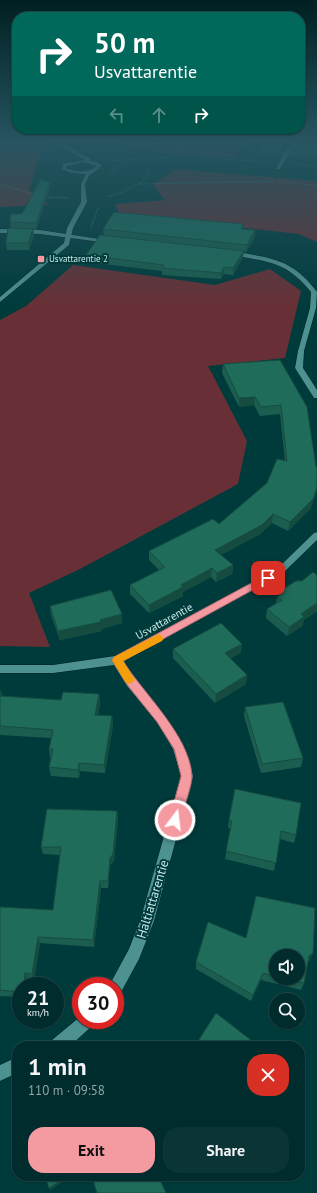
<!DOCTYPE html>
<meta charset="utf-8">
<style>
body{margin:0;font-family:"PT Sans",sans-serif;background:#0a3435;color:#f1f3f6;height:100vh;display:flex;flex-direction:column;font-size:15px;white-space:nowrap}
*{box-sizing:border-box;margin:0}
p{font-size:13px;color:#95a7aa}
.icon{flex:none;width:22px;height:22px;fill:none;stroke:currentColor;stroke-width:2;stroke-linecap:round;stroke-linejoin:round}
.map{position:relative;flex:1;overflow:hidden}
.drawer{position:absolute;left:12px;top:1041px;width:293px;height:140px;display:flex;flex-direction:column;background:#002c2d;border-radius:16px;box-shadow:0 1px 3px #0004,0 0 0 1px #224849}
.drawer>*{flex:none}
.guide{position:absolute;left:12px;top:12px;width:293px;height:122px;border-radius:16px;box-shadow:0 1px 3px #0004,0 0 0 1px #224849;background:#00695c;color:#fff;overflow:hidden}
.tools{position:absolute;left:269px;top:949px;display:grid;gap:8px}
.tools a{display:grid;place-items:center;width:36px;height:36px;border-radius:50%;background:#002c2d;box-shadow:0 1px 3px #0004,0 0 0 1px #224849;font-size:20px}
.speed{position:absolute;left:12px;top:977px;display:flex;gap:8px;font-size:20px;font-weight:700;text-align:center}
.speed>*{display:grid;place-content:center;width:52px;height:52px;border-radius:50%;background:#002c2d;box-shadow:0 1px 3px #0004,0 0 0 1px #224849;line-height:1}
.speed small{font-size:10px;font-weight:400}
.speed .limit{border:6px solid #d22;background:#fff;color:#111}
.pin{position:absolute;display:grid;place-items:center;width:34px;height:34px;color:#fff;margin:-17px;border-radius:8px;box-shadow:0 2px 6px #0006}
.me{position:absolute;width:44px;margin:-22px;rotate:15deg;stroke-linejoin:round;filter:drop-shadow(0 0 3px #0008)}
.turn{display:flex;align-items:center;gap:14px;height:84px;padding:0 16px;font-size:18px}
.turn .icon{width:52px;height:52px;stroke-width:2.5}
.turn b{display:block;font-size:28px;line-height:34px}
.lanes{display:flex;align-items:center;height:38px;padding:0 16px;background:#0003;justify-content:center;gap:20px;direction:ltr}
.lanes .off{opacity:.35}
.round{display:grid;place-items:center;flex:none;width:42px;height:42px;border-radius:16px;background:#0a3435}
.summary{display:flex;align-items:center;justify-content:space-between;height:68px;padding:0 16px}
h1{font-size:24px;font-weight:700;line-height:30px}
.primary-button{display:flex;gap:8px;margin-top:auto;padding:8px 16px}
.primary-button a{flex:1;height:46px;border-radius:16px;background:#f49aa1;color:#111;font-size:16px;font-weight:700;line-height:46px;text-align:center}
.primary-button a+a{background:#0a3435;color:#f1f3f6}
.map>svg:first-child{display:block}
.green{fill:#683036}
.lines{fill:none;stroke-linecap:round;stroke-linejoin:round}
.minor-casing{stroke:#002021;stroke-width:1}
.tertiary-casing{stroke:#002021;stroke-width:1}
.path{stroke:#578687;stroke-width:1;stroke-dasharray:1 1;stroke-linecap:butt}
.minor{fill:#4e9191;fill-rule:evenodd}
.tertiary{fill:#4e9191;fill-rule:evenodd}
.wall{fill:#1b5d4e;fill-rule:evenodd}
.shaded-wall{fill:#164c40}
.building{fill:#1f6c5b;stroke:#164c40}
.route{fill:#f49aa1;stroke:#9f6469}
.slow{fill:#f59e0b}
.poi-dot{fill:#f49aa1;stroke:#003b3c;stroke-width:1.5}
.labels{text-anchor:middle;stroke-width:4;stroke-linejoin:round;paint-order:stroke}
.far-poi-label{font-size:9px;fill:#c7e8e7;stroke:#003b3c;text-anchor:start}
.street-label{font-size:11px;fill:#c7e8e7;stroke:#003b3c}
.near-street-label{font-size:13px;fill:#c7e8e7;stroke:#003b3c}
</style>
<div class="map">
<svg width="317" height="1193" viewBox="0 0 317 1193">
<rect width="100%" height="100%" fill="#003b3c"/>
<path class="green" d="M0 141H44L47 143 39 157 29 190 49 205 0 207Z
M105 141H248L235 157 170 154Z
M174 169 317 181V242L298 234 119 214 115 204 165 200 153 185Z
M73 265 215 285 270 269 301 291 285 358 208 366 247 441 238 484 80 569 29 593 50 647 0 646V320L26 306Z"/>
<g class="lines">
<defs>
<path id="minor" d="M293 147 317 148V150C289 149 294 145 280 169H276L286 149Z
M0 229 40 230 112 241 109 243 40 234 0 233Z
M231 251C270 258 292 258 317 292L316 308 304 351 303 368 317 390V398H314L295 368 298 351 310 308 311 292C284 259 267 263 229 254L228 253Z
M317 532V540L283 573 124 661 135 680 165 716 183 744 193 776 154 921 139 959 120 994 115 996V986H109L129 949 140 921 181 776 173 749 157 722 127 686 114 665 53 673H0V665H53L115 656 277 569 314 533Z
M81 1016V1020H96L93 1025 70 1046H50L52 1040Z
M17 1057V1073L0 1081V1065Z"/>
<path id="tertiary" d="M57 141H61L69 147 91 159V161L97 162 102 166 89 176 85 184 87 202 73 228 69 245 0 302V297L64 243 67 228 81 202V184L86 174 72 173 62 169 63 164 85 160 65 149ZM84 162 97 166C88 173 76 173 66 168L67 166Z"/>
</defs>
<use href="#minor" class="minor-casing"/>
<use href="#tertiary" class="tertiary-casing"/>
<path class="path" d="M152 141 185 151 189 156
M111 161 183 156 268 162
M295 164 317 166
M109 174 116 171 113 164
M279 181 317 186
M0 184 36 195
M138 184 143 181 151 169
M44 197 69 198
M107 197 121 193 138 184 274 181
M91 228 98 208"/>
<use href="#minor" class="minor"/>
<use href="#tertiary" class="tertiary"/>
</g>
<path class="wall" d="M263 141H317V158L289 156 290 150 296 146H293L285 148 281 156 259 154 260 148Z
M50 183V189L36 230 33 229 34 236 29 250H7L6 243 11 228 10 222 22 214Z
M243 224V229L255 230V237L246 252 243 251V257L233 275 224 274 221 279 162 275V271L87 262 86 255 104 236 103 229Z
M280 360 311 508 288 531 272 523 260 534 221 555 233 565 232 574 216 582 211 577 183 592V596L149 613 130 594V585L159 570 149 560V551L219 524 267 483 285 461 280 414 260 416 254 405 239 407 222 373 223 364Z
M317 575V611L304 620 302 626 287 636 266 618 267 609 276 603 277 597 282 594V590L302 581Z
M50 606 122 623 102 629V631L60 640 51 615Z
M173 649 241 653 230 658 247 675 246 684 215 703 173 658Z
M0 690 2 696 61 700 99 694 100 703 98 715 112 716 113 725 105 773 80 771 79 778 51 776 49 767 51 757H50L49 749 51 738 0 735Z
M245 707 303 758 301 767 261 773 244 716Z
M235 789 296 835 294 843 280 839 274 871 225 859 231 829 228 828 229 820Z
M117 811 118 819 114 861 110 865 108 888H101L94 947 40 943 34 980H28L27 986H21V997L0 996V907L53 910 60 855 43 854 41 847Z
M246 938 310 960 308 961 304 983 301 990 261 980 251 1001 196 969V962ZM276 956 298 978H276Z"/>
<path class="shaded-wall" d="M289 141H293V146L285 148 281 156 282 149 285 142Z
M50 183V189L36 230V223Z
M33 229 34 236 29 250 28 243Z
M255 230V237L246 252 247 245Z
M244 251 243 257 233 275V268Z
M224 267V274L221 279V273Z
M255 397 254 405 239 407V398Z
M317 487V491L311 508 288 531 290 522Z
M273 514 272 523 260 534 215 558V550Z
M233 565 232 574 216 582 217 573Z
M212 568 211 577 183 592V596L149 613V605L181 585Z
M317 603V611L304 620 302 626 287 636 289 627 301 614Z
M122 614V623L102 629V631L60 640 58 631Z
M242 644 241 653 224 662 225 653Z
M247 675 246 684 215 703 216 694Z
M1 690 3 699 0 700V692Z
M99 694 100 703 96 724 95 715Z
M112 716 113 725 105 773 104 765Z
M79 763 80 771 79 778 78 770Z
M117 811 118 819 114 861 110 865 108 888V881L110 858Z
M100 881 101 888 94 947 93 940Z
M38 937 40 943 34 980 32 974Z
M313 953 310 960 306 962 309 956Z
M25 973 28 980 27 986H24Z
M263 973 261 980 251 1001 253 995Z
M68 1176H72L50 1190 49 1188Z"/>
<path class="building" d="M263 141H289L285 142 282 149 260 148Z
M298 144 317 145V152L290 150Z
M41 179 50 183 36 223 10 222 11 214H22Z
M114 212 243 224 241 229 255 230 247 245 103 229Z
M8 228 33 229 28 243H6Z
M100 235 244 251 233 268 224 267 221 273 162 268 164 265 86 255Z
M280 360 307 407 316 467H317V487L313 499 290 522 273 514 262 525 215 550 233 565 217 573 212 568 181 585 183 587 149 605 130 585 165 567 149 551 213 519 219 524 267 483 277 459 287 461 281 405 261 407 255 397 239 398 223 364Z
M313 572 317 575V603L301 614 304 617 289 627 267 609 282 600 277 597 283 593 282 590 296 581H302Z
M111 590 122 614 100 620 101 622 58 631 50 606Z
M221 623 242 644 225 653 247 675 216 694 173 649Z
M63 692 99 694 95 715 112 716 104 765 79 763 78 770 49 767 53 749H49L53 730 0 726V696L61 700Z
M283 702 303 758 262 764 245 707Z
M235 789 301 803 296 835 281 831 276 863 226 851 232 821 229 820Z
M47 809 117 811 113 854 110 858 108 881H100L93 940 38 937 32 974 25 973 24 986H21V992L0 990V907L53 910 61 847H41Z
M256 896 315 908 313 953 309 956 304 983 282 978H298V956H276V977L263 973 253 995 196 962 208 922 246 938Z
M216 1013 256 1044 255 1046H195Z
M45 1176H68L49 1188Z
M99 1176H158L166 1193H97L93 1180Z"/>
<linearGradient id="sky" x2="0" y2="1"><stop stop-color="#002021"/><stop offset="0.46" stop-color="#265561"/><stop offset="1" stop-color="#265561" stop-opacity="0"/></linearGradient>
<rect width="317" height="308" fill="url(#sky)"/>
<path class="route" d="M268 574 272 578 271 580 123 661C144 694 189 735 192 775 193 784 183 809 181 820L179 823 175 825 171 823 169 820 181 776 174 749 157 722 128 686 112 660 114 657Z"/>
<path class="slow" d="M159 634 164 638 162 641 123 661 135 680 130 684 126 683 112 660 114 657Z"/>
<rect class="poi-dot" x="37" y="255" width="8" height="8" rx="2"/>
<g class="labels">
<g class="far-poi-label">
<text x="49" y="262">Usvattarentie 2</text>
</g>
<g class="street-label">
<text transform="translate(164 621) rotate(-29)" y="4">Usvattarentie</text>
</g>
<g class="near-street-label">
<text transform="translate(152 899) rotate(-73)" y="5">Haltiattarentie</text>
</g>
</g>
</svg>
<div class="tools">
<a><svg class="icon" aria-label="sound" viewBox="0 0 24 24"><path d="M4 9h4l5-4v14l-5-4H4zM17 9q2 3 0 6"/></svg></a>
<a><svg class="icon" aria-label="search" viewBox="0 0 24 24"><circle cx="10" cy="10" r="6"/><path d="M15 15l6 6"/></svg></a>
</div>
<div class="speed"><div>21<small>km/h</small></div><div class="limit">30</div></div>
<div class="pin" style="left:268px;top:578px;background:#d93025"><svg class="icon" aria-label="arrive" viewBox="0 0 24 24"><path d="M6 21V4h12l-3 4 3 4H6"/></svg></div>
<svg class="me" style="left:175px;top:820px" viewBox="-20 -20 40 40"><circle r="17" fill="#f49aa1" stroke="#fff" stroke-width="3"/><path d="M0-11L8 9 0 5-8 9z" fill="#fff"/></svg>
<div class="guide">
<div class="turn"><svg class="icon" aria-label="right" viewBox="0 0 24 24"><path d="M7 20v-9h11M14 6l5 5-5 5"/></svg><div><b>50 m</b>Usvattarentie</div></div>
<div class="lanes"><svg class="icon off" aria-label="left" viewBox="0 0 24 24"><path d="M17 20v-9H6M10 6l-5 5 5 5"/></svg><svg class="icon off" aria-label="ahead" viewBox="0 0 24 24"><path d="M12 20V5M6 11l6-6 6 6"/></svg><svg class="icon" aria-label="right" viewBox="0 0 24 24"><path d="M7 20v-9h11M14 6l5 5-5 5"/></svg></div>
</div>
<section class="drawer">
<div class="summary"><div><h1>1 min</h1><p>110 m · 09:58</p></div><a class="round" style="background:#d93025;color:#fff"><svg class="icon" aria-label="close" viewBox="0 0 24 24"><path d="M6 6l12 12M18 6L6 18"/></svg></a></div>
<div class="primary-button"><a>Exit</a><a>Share</a></div>
</section>
</div>
